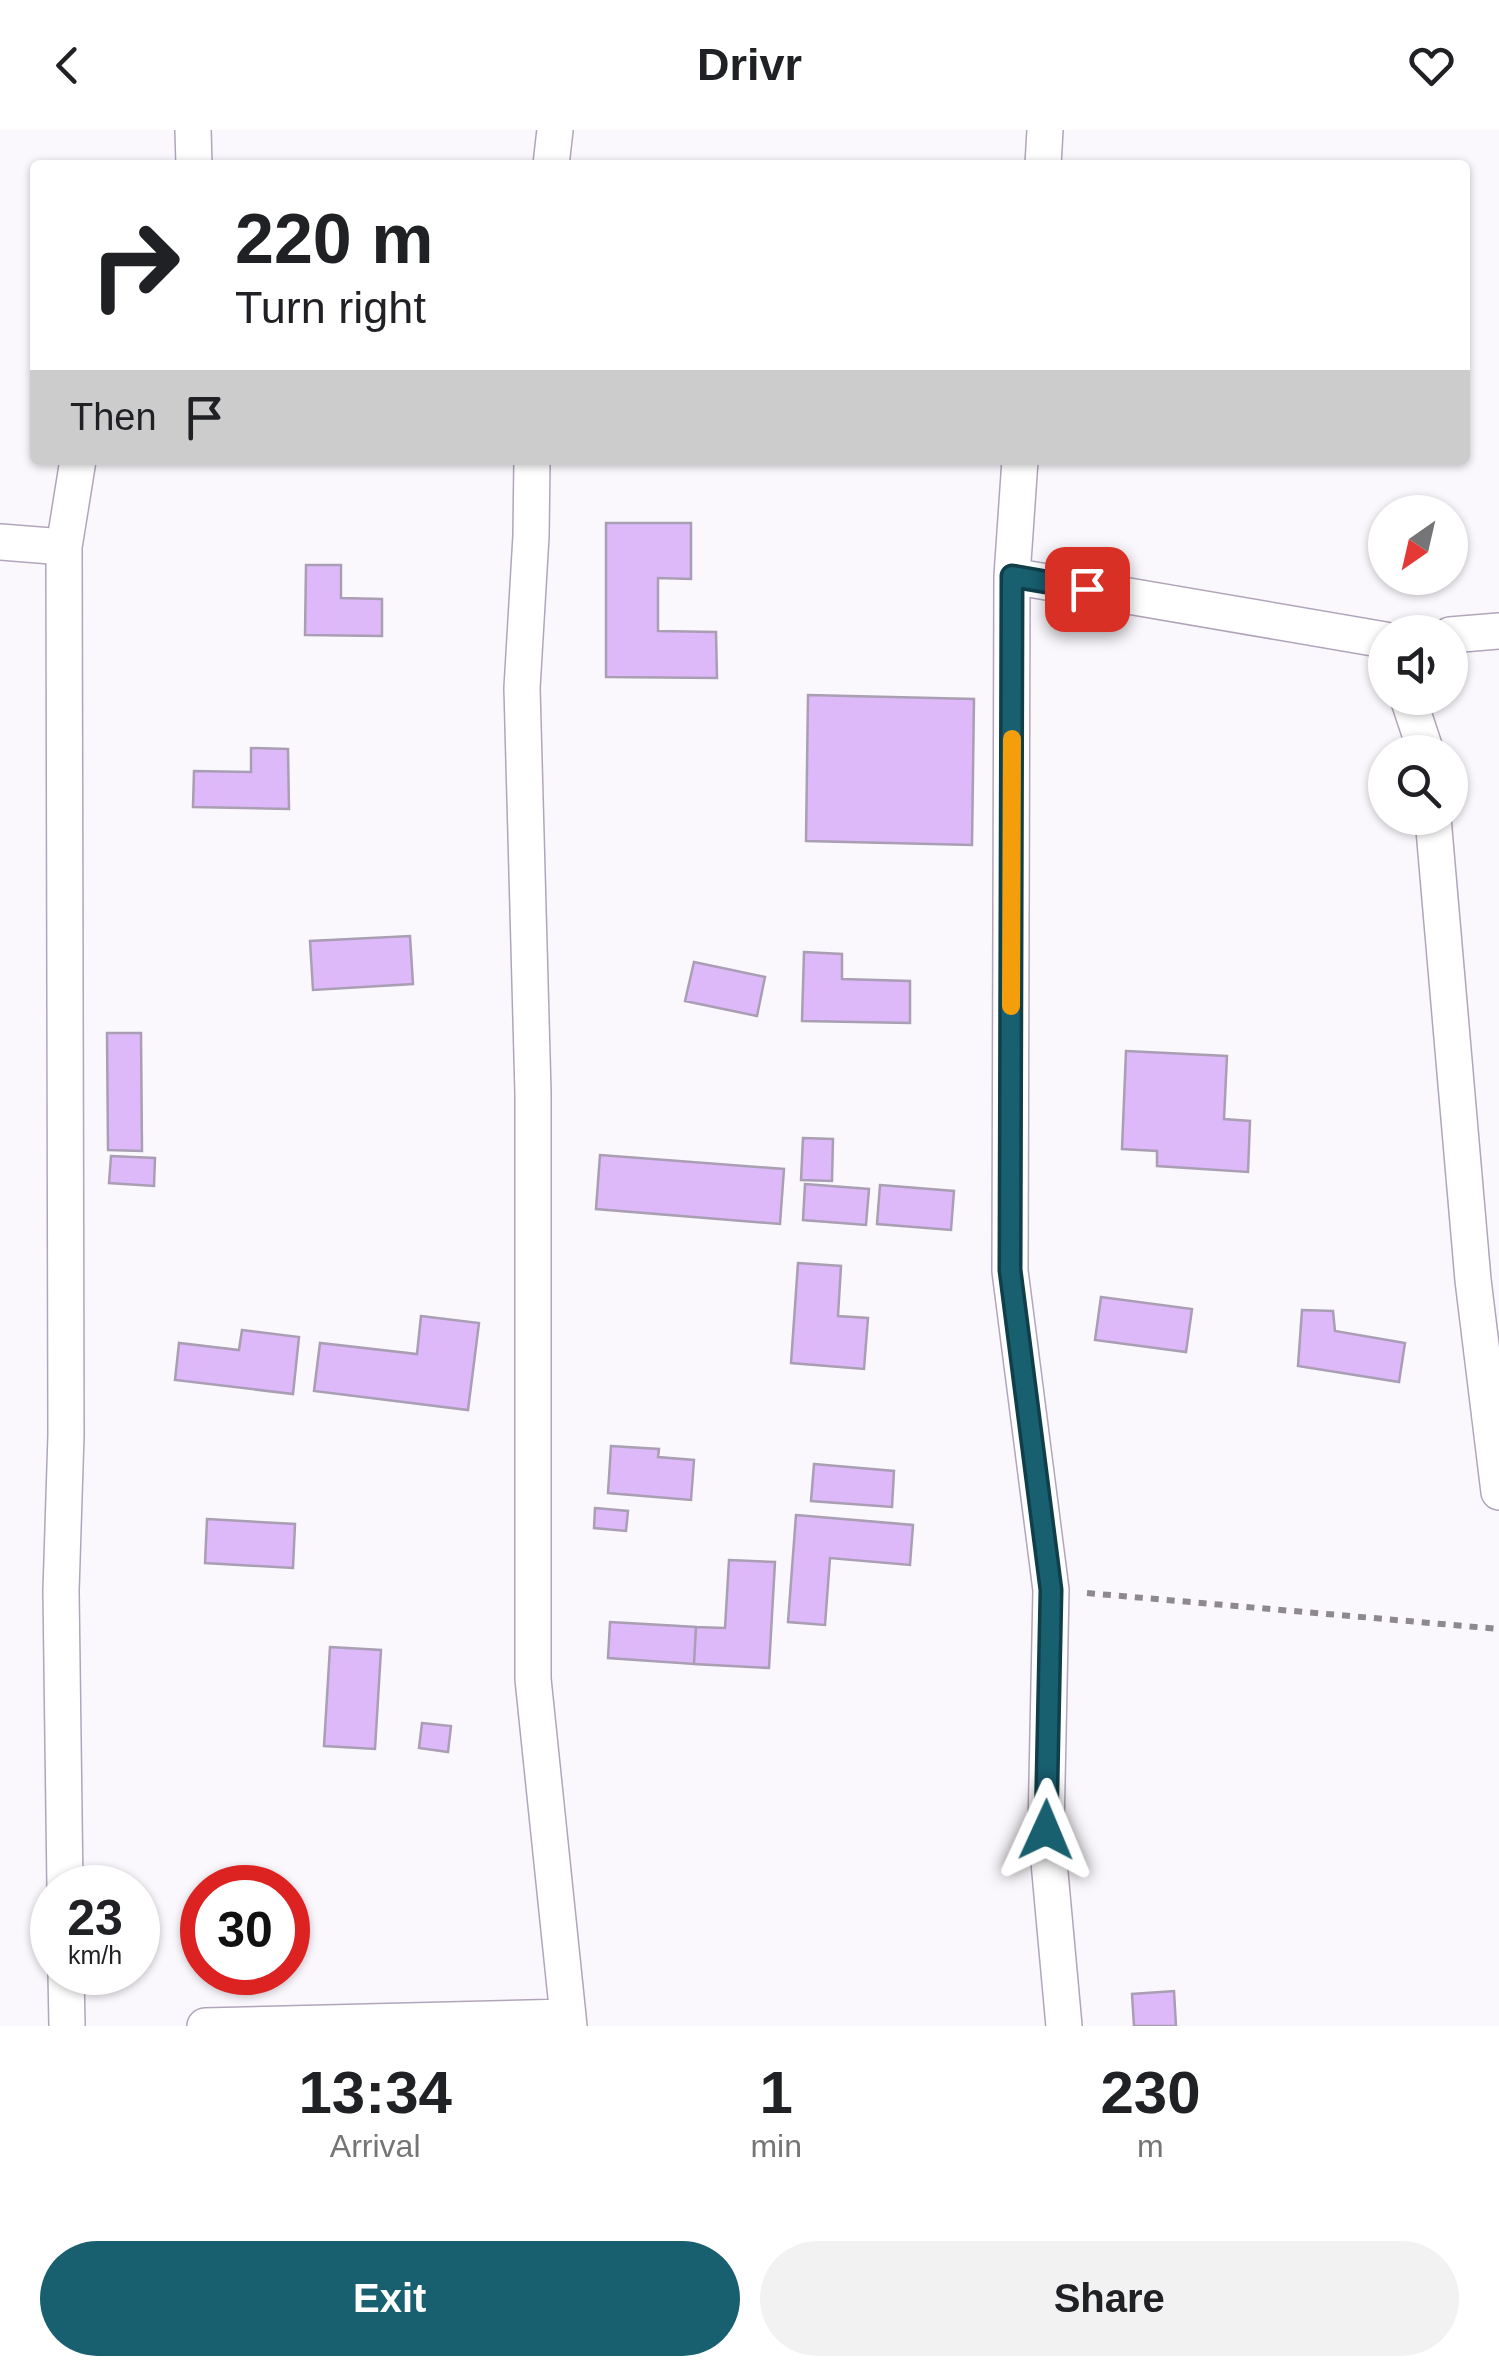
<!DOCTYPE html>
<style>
body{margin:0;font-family:Arial,sans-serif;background:#f2f2f2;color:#202124;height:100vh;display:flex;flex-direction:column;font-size:38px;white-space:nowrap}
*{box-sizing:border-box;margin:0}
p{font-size:32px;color:#757577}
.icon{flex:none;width:55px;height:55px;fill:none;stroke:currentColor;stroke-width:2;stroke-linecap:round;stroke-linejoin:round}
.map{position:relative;height:1896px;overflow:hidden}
.panel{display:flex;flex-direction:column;background:#fff;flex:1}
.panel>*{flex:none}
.top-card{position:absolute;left:30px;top:30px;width:1440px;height:305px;border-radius:10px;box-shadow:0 2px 8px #0004;background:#fff;color:#202124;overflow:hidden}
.needle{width:65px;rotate:214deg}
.buttons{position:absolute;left:1368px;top:365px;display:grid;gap:20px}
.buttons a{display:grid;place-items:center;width:100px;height:100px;border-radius:50%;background:#fff;box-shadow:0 2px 8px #0004;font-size:50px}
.speed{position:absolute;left:30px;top:1735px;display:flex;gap:20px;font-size:50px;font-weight:700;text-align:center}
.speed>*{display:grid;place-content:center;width:130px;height:130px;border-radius:50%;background:#fff;box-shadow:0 2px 8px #0004;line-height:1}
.speed small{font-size:25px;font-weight:400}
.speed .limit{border:15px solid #d22;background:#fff;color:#111}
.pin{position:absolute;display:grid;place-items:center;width:85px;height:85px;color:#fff;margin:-42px;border-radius:20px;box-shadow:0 5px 15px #0006}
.me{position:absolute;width:110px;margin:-55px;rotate:1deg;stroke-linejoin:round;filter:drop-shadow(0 0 8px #0008)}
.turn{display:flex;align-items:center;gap:35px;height:210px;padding:0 40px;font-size:45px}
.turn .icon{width:130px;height:130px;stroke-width:2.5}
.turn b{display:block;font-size:70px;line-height:85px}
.then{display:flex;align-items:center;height:95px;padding:0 40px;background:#0003;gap:20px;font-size:38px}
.eta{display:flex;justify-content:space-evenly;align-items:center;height:170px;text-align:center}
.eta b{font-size:60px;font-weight:800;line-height:70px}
.cta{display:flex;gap:20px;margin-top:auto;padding:20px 40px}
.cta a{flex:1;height:115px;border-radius:60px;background:#185f70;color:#fff;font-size:40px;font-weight:800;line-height:115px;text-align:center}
.cta a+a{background:#f2f2f2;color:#202124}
header{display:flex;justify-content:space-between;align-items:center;height:130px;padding:0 40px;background:#fff;font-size:45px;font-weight:800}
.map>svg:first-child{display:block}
.building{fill:#ddb9fa;stroke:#a99eb3;stroke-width:2.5}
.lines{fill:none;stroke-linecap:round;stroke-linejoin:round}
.street-casing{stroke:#b1a5bb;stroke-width:38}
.path{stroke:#8d898f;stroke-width:6;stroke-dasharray:8 8;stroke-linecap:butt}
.street{stroke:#fff;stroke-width:35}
.route-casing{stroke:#103e49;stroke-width:25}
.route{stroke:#185f70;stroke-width:18}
.slow{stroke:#f59e0b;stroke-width:18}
</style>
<header><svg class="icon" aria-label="back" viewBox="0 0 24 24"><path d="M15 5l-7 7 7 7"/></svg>Drivr<svg class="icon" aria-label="heart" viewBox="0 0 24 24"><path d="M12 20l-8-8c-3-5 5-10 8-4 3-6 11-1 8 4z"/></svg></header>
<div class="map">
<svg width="1499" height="1896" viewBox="0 0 1499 1896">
<rect width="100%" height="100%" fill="#fbf8fd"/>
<path class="building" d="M606 393H691V449L658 448V501L716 502 717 548 606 547Z
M306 435H341V468L382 469V506L305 505Z
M808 565 974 569 972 715 806 711Z
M251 618 288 619 289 679 193 677 194 641 251 642Z
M410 806 413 854 313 860 310 811Z
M804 822 842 824V849L910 851V893L802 891Z
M694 832 765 847 757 886 685 871Z
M107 903H141L142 1021 108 1020Z
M1126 921 1227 926 1224 989 1250 991 1248 1042 1157 1036V1021L1122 1019Z
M803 1008 833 1009 832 1051 801 1050Z
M600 1025 784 1039 780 1094 596 1079Z
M111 1026 155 1028 154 1056 109 1053Z
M805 1054 869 1059 866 1095 803 1090Z
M880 1055 954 1061 951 1100 877 1094Z
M798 1133 841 1136 838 1186 868 1188 864 1239 791 1233Z
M1101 1167 1192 1179 1186 1222 1095 1210Z
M1302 1180 1333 1181 1335 1201 1405 1213 1399 1252 1298 1236Z
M421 1186 479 1193 468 1280 314 1261 320 1213 417 1224Z
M242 1200 299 1207 293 1264 175 1250 179 1213 239 1220Z
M611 1316 659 1319 658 1327 694 1330 691 1370 608 1363Z
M814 1334 894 1341 892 1377 811 1371Z
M595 1378 628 1381 626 1401 594 1398Z
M796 1385 913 1395 910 1435 830 1428 825 1495 788 1492Z
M207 1389 295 1394 293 1438 205 1433Z
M729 1430 775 1432 769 1538 694 1534 696 1497 725 1498Z
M610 1492 696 1497 694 1534 608 1528Z
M330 1517 381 1520 375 1619 324 1616Z
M422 1593 451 1596 448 1622 419 1618Z
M1174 1861 1176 1896H1134L1132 1864Z"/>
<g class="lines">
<defs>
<path id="street" d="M193 0 194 35
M551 35 555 0
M1043 35 1045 0
M532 330 531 406 522 558 533 963V1549L569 1896
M1020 330 1012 446 1010 1141 1051 1460 1046 1699 1064 1896
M0 412 64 417
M1012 446 1385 510
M1450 505 1499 501
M1408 568 1426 622
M1433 688 1473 1150 1499 1362
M65 1758 61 1461 66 1305 64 417 78 330
M66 1842 67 1896
M205 1896 568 1887"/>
</defs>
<use href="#street" class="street-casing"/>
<path class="path" d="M1087 1463 1499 1499"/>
<use href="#street" class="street"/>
</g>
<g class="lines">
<defs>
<path id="route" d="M1046 1700 1051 1460 1010 1140 1012 446 1087 459"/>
</defs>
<use href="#route" class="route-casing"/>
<use href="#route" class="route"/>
<path class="slow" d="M1011 876 1012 609"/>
</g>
</svg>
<div class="buttons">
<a><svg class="needle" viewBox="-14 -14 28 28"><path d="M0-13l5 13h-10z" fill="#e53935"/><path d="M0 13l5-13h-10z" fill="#757577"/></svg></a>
<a><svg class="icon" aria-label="sound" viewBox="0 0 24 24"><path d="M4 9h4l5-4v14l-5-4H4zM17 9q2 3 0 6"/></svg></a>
<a><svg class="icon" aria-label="search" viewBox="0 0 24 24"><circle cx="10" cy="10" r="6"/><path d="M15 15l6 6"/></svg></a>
</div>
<div class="speed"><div>23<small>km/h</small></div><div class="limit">30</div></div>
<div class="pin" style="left:1087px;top:459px;background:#d93025"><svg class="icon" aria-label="arrive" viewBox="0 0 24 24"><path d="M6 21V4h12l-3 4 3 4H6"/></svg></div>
<svg class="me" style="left:1046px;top:1700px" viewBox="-20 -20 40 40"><path d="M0-17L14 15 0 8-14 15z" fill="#185f70" stroke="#fff" stroke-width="4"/></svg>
<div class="top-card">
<div class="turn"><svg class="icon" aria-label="right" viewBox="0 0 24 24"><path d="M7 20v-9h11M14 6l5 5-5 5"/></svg><div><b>220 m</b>Turn right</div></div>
<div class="then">Then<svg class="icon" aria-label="arrive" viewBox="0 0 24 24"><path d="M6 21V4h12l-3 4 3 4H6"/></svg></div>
</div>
</div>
<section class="panel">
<div class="eta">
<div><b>13:34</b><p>Arrival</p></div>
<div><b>1</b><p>min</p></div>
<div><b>230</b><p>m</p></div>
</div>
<div class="cta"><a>Exit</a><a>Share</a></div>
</section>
